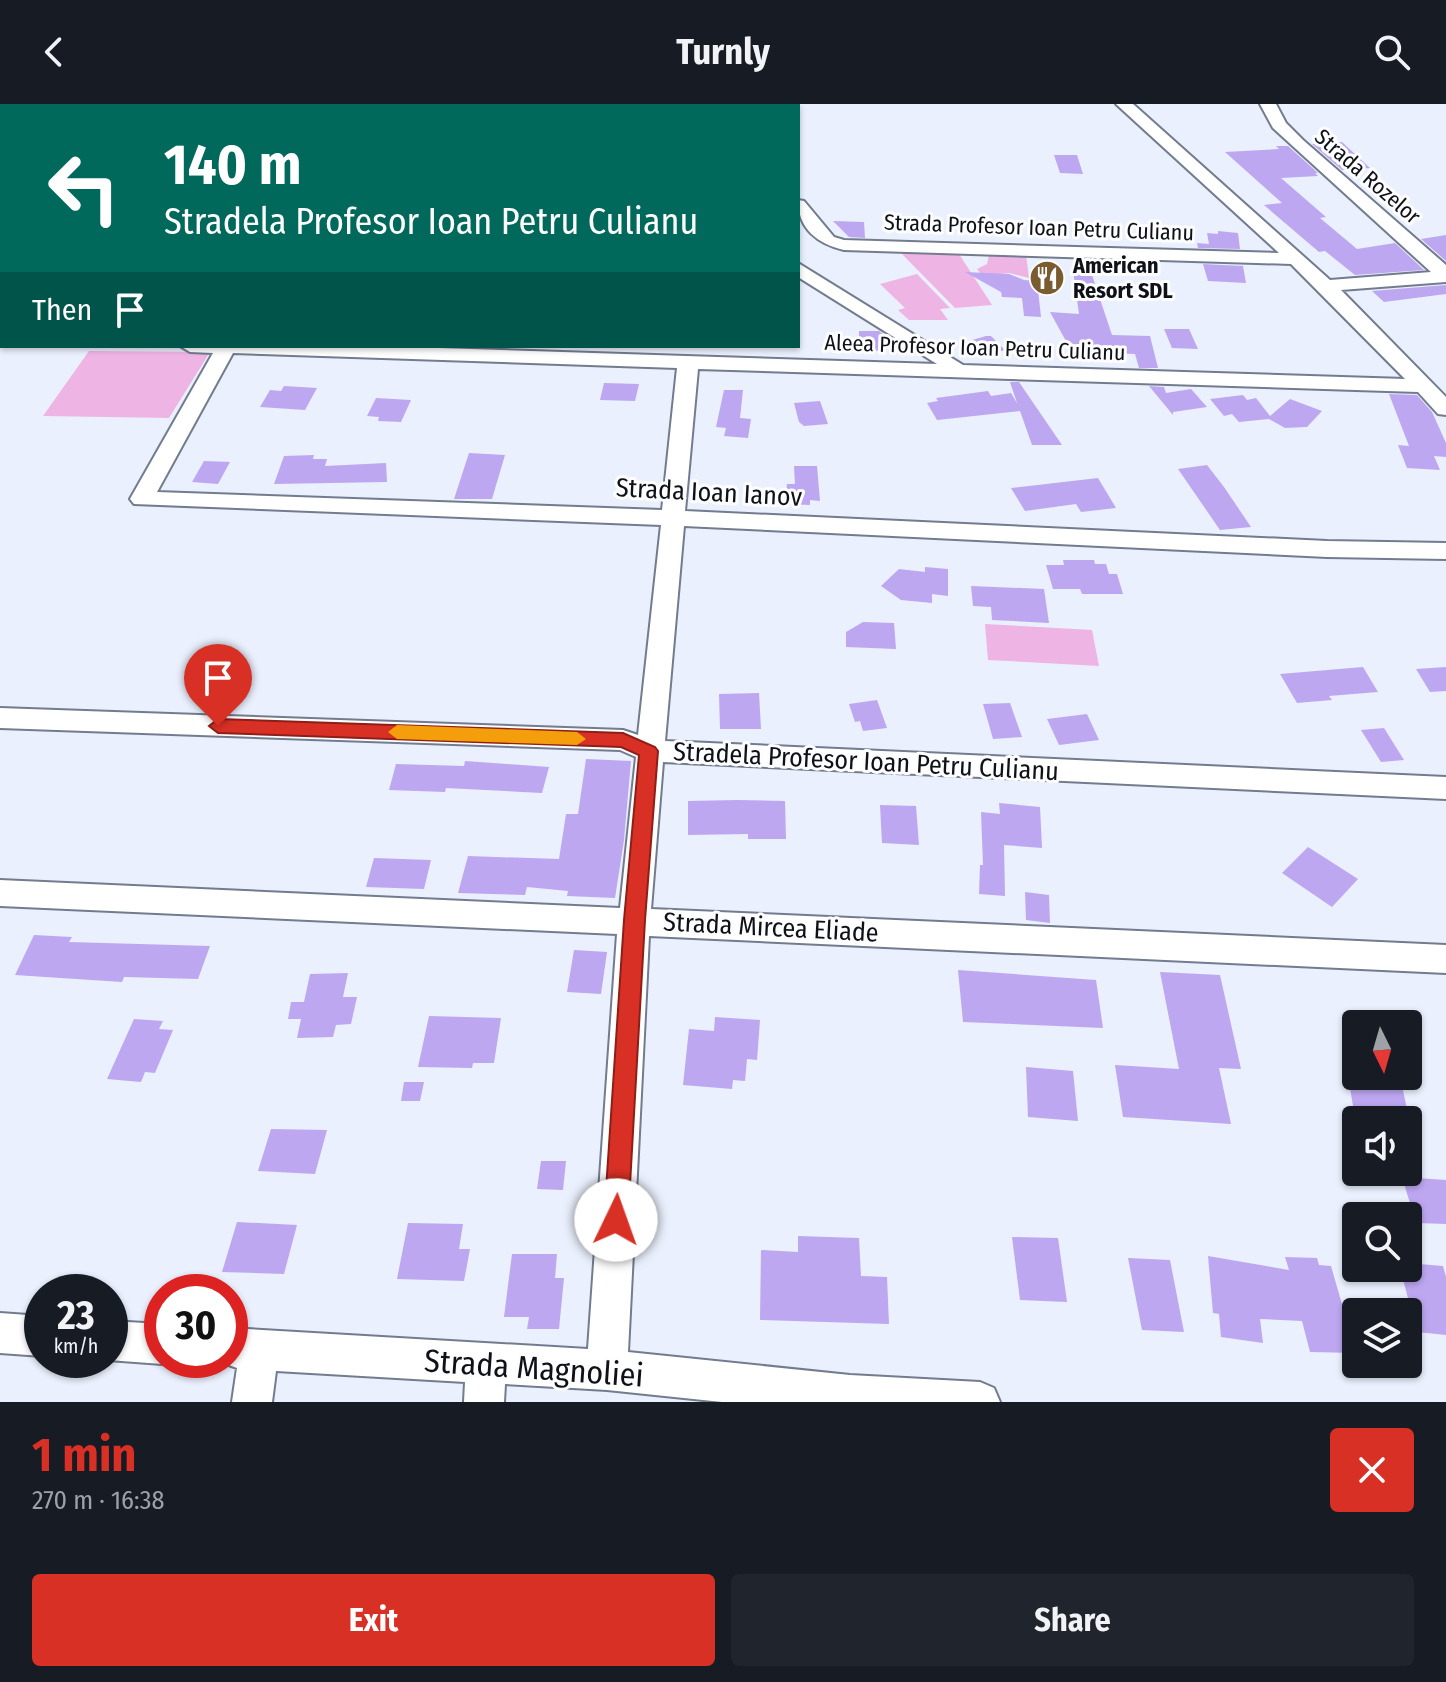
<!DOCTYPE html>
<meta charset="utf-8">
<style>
body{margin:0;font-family:"Fira Sans Condensed",sans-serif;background:#20242c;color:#f1f3f6;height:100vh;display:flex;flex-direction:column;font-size:30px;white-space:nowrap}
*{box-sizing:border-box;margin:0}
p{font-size:26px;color:#9ea1a6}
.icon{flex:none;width:44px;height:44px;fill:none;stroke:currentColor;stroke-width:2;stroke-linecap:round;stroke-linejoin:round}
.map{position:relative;height:1298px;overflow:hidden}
.details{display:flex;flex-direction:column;background:#171b24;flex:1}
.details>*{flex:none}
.top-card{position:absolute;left:0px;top:0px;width:800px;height:244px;box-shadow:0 2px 6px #0004;background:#00695c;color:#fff;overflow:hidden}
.needle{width:52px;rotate:175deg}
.fabs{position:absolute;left:1342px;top:906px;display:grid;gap:16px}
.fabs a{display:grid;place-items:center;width:80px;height:80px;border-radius:8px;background:#171b24;box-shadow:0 2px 6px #0004;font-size:40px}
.speed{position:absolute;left:24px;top:1170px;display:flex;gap:16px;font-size:40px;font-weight:700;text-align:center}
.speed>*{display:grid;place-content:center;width:104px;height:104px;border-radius:50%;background:#171b24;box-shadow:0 2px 6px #0004;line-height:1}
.speed small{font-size:20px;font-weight:400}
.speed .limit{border:12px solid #d22;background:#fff;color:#111}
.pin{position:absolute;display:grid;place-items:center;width:68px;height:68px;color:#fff;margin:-82px -34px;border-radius:50% 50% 50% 0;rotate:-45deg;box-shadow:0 0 8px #0007}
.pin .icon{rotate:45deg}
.me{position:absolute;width:88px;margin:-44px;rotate:3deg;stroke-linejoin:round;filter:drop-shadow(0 0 6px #0008)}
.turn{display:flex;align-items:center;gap:28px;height:168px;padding:0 32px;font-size:36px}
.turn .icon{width:104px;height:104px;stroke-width:2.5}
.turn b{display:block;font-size:56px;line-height:68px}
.then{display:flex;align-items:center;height:76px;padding:0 32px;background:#0003;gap:16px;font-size:30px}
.round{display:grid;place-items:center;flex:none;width:84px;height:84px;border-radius:8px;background:#20242c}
.head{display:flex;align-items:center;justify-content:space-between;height:136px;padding:0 32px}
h1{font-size:48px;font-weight:700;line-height:60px;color:#d93025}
.primary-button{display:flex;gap:16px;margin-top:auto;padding:16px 32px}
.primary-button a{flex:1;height:92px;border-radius:8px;background:#d93025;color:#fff;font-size:32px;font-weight:700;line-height:92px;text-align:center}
.primary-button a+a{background:#20242c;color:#f1f3f6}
header{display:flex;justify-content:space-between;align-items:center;height:104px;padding:0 32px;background:#171b24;font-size:36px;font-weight:700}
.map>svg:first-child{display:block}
.green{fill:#eeb4e4}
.building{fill:#bea7f1}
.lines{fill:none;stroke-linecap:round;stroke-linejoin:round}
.minor-casing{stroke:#727c8e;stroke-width:4}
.minor{fill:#fff;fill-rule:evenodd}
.route{fill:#d93025;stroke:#8d1f18;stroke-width:2}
.slow{fill:#f59e0b}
.labels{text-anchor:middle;stroke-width:6;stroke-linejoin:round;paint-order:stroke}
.far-street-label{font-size:22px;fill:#0e1118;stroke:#fdfdfd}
.far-poi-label{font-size:22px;font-weight:bold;fill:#0e1118;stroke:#fdfdfd;text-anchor:start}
.street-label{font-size:26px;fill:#0e1118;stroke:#fdfdfd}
.near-street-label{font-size:32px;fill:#0e1118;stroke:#fdfdfd}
</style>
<header><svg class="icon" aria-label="back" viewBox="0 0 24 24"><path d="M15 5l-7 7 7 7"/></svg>Turnly<svg class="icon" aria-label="search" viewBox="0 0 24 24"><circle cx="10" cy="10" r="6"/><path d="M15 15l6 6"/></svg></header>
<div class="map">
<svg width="1446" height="1298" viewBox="0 0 1446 1298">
<rect width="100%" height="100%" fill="#eaf0fd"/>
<path class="green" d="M900 148 959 150 992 201 955 204Z
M989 151H1026L1029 174 1009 169 990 171 986 177 977 165 987 160Z
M917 170 950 204 940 205 948 216H909L898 206 905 204 880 180Z
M89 247 210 248 169 314 43 312Z
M985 520 1092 526 1099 562 988 556Z"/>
<path class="building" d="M1342 38 1370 64 1342 66 1312 40Z
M1276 42H1288L1318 69H1315L1318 72 1281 74 1326 113 1320 114 1357 145 1395 139 1424 166 1355 171 1325 147 1319 148 1264 101 1282 99 1225 48 1279 45Z
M1054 51H1077L1083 70 1060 69Z
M833 117 864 118 865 134 849 133Z
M1218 127 1238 129 1240 145 1198 144 1197 139 1209 140 1207 129 1218 130Z
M1446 131V157L1421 135Z
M1203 160 1243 162 1246 179 1208 177Z
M1073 166 1091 168 1112 231 1150 232 1158 264H1139L1135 250 1072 248 1050 208 1079 210Z
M965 168 1009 170 1024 176 1037 177 1041 213 1024 212 1022 194 1002 193 1001 188Z
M1446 181V190L1384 198 1372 187Z
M1164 225H1189L1198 245 1172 244Z
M859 227H879L885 231 886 247 859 246Z
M986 232H991L1005 246 987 251 969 237Z
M1010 278H1019L1062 341H1032L1020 307 937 316 927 299 938 297 936 294 988 287 991 292 1011 289 1017 299Z
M604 279 639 280 635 297 600 296Z
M284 282 317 284 305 306 260 303 270 286 281 287Z
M1149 282 1164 283 1166 289 1191 285 1207 303 1173 308V311Z
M724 286H743L740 314 751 315 748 334 724 332 726 324 716 323Z
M1389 290 1417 291 1432 308 1446 339V353L1434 352 1440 366 1407 364 1398 341 1409 342Z
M1243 291 1247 296 1256 294 1270 312 1290 295 1322 307 1307 323 1285 324 1269 315 1239 318 1232 310 1224 312 1210 295Z
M376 294 411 296 401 318 378 317 379 313 367 312Z
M820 297 828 320 804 322 799 318 794 299Z
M469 349 505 351 492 395H454Z
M314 351 313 355H327L325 362 386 359 387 378 274 380 284 352Z
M204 357 230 358 218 380 192 378Z
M1207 361 1224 383 1251 423 1220 426 1178 365Z
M794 362H817L820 397 810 396V401L785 400 787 380H795Z
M1098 374 1116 404 1081 408 1076 400 1025 407 1011 384Z
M1063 456H1094L1095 460H1106L1109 470H1117L1123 490H1082L1080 485H1053L1046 461H1064Z
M925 463 948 465V492L932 490V499L901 496 881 482 899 465 925 468Z
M971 482 1044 485 1049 519 992 516 991 503 973 502Z
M863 518 894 519 896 545 846 543V528Z
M1363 563 1378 588 1329 592 1332 596 1297 599 1280 570Z
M1446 563V587L1430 588 1416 565Z
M759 589 761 625H720L719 590Z
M877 596 887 624 863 627 860 617 855 618 849 600Z
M1010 599 1022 633 993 635 983 600Z
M1087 610 1099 636 1059 641 1047 615Z
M1384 624 1404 656 1381 658 1361 626Z
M586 655 631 657 624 736 615 794 567 792 568 787 527 783 525 791 458 789 468 752 559 755 566 710H578Z
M465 657 549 663 542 689 446 684 445 688 389 686 396 660 464 662Z
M738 696 785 697 786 735H748V730L688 731V697Z
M999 699 1040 703 1042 744 1004 741 1005 792 979 790 980 761H983L981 708 1000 710Z
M880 701 916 702 919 741 882 739Z
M1308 743 1358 775 1332 803 1282 769Z
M374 754 431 756 424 785 366 783Z
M1025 788 1049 791 1050 819 1026 816Z
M34 831 72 833 69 838 210 842 198 875 124 873 122 878 15 871Z
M574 846 607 848 601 890 567 888Z
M958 866 1096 876 1103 924 963 918Z
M1160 868 1220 871 1241 965 1219 964 1231 1020 1123 1013 1115 961 1179 965Z
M348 869 343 893H357L351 920 336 921 333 933 297 934 301 915H288L291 898H304L310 870Z
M429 912 501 914 494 959H473L472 964 418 963Z
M715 913 760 916 757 956 747 955 745 977 733 976 732 985 683 981 689 925 714 927Z
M134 915 163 917 159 925 173 926 155 969 145 968 141 978 107 975Z
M1026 963 1073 967 1078 1017 1028 1013Z
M1348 972H1400L1408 1010 1353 1002Z
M404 978H424L420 997H401Z
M271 1025 327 1026 315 1070 258 1067Z
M541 1057H566L563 1086 537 1085Z
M1402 1073 1446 1076V1120L1416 1119Z
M237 1118 297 1121 284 1170 222 1168Z
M408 1119 463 1120 459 1145H470L464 1177 397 1175Z
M798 1132 859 1134 861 1172 887 1173 889 1220 760 1216 761 1146 798 1148Z
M1012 1133 1058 1134 1067 1198 1020 1196Z
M512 1150H557L555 1174H564L559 1225H527L529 1213H504Z
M1208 1152 1289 1166 1285 1153 1317 1154 1319 1161 1331 1162 1356 1249 1310 1248 1302 1217 1260 1215 1263 1239 1221 1233 1219 1210 1213 1209Z
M1128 1154 1170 1156 1184 1228 1142 1226Z
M1408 1159 1443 1162 1446 1173V1231L1417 1228 1400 1164H1408Z"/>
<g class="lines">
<defs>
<path id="minor" d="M1116 0H1133L1330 176 1431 168 1273 24 1260 0H1276L1286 19 1303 36 1446 161V178L1341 186 1446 293V311L1438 310 1418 288 698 265 685 407 1327 437 1446 439V455L1327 453 684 422 665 637 1446 673V695L663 658 651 805 1446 841V869L649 832 628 1248 850 1271 980 1278 994 1284 1000 1298H722L607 1286 505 1280 504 1298H464L465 1278 276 1267 272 1298H232L237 1264 215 1256H230V1224L588 1245 617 830 0 802V776L620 804 636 653 620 646 0 624V604L623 626 638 631 661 421 134 400 130 395 213 249 190 248 180 242H376L937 260 798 173V159L963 261 1405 275 1291 160 844 146C818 140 798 125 798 96L804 97 834 133 844 136 1279 149ZM233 249 677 264 662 406 157 388Z
M0 230H2V242H0Z
M0 1209 42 1212V1252L0 1249Z
M110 1217 162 1220V1256H171L162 1260 108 1256Z"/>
</defs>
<use href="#minor" class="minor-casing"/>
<use href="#minor" class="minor"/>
</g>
<path class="route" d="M218 615 623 629 655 643 658 647 645 816 628 1116 625 1125 616 1128 607 1125 604 1116 624 816 639 651 621 643 218 629 209 622Z"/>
<path class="slow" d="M397 621 577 628 586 635 577 641 397 635 388 628Z"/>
<defs>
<symbol id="restaurant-disc" viewBox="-11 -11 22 22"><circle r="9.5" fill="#7a5c30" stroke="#fdfdfd"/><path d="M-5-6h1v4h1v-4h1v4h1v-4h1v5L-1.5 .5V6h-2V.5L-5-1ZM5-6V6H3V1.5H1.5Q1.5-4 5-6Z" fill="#fff"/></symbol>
</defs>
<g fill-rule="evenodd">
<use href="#restaurant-disc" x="1027" y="154" width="40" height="40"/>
</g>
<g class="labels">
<g class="far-street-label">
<text transform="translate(1368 72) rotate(41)" y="8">Strada Rozelor</text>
<text transform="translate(1039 123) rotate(2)" y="8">Strada Profesor Ioan Petru Culianu</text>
<text transform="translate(975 243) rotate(2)" y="8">Aleea Profesor Ioan Petru Culianu</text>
</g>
<g class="far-poi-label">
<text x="1073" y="169">American<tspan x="1073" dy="25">Resort SDL</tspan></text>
</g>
<g class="street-label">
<text transform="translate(709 388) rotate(3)" y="9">Strada Ioan Ianov</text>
<text transform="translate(866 657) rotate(3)" y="9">Stradela Profesor Ioan Petru Culianu</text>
<text transform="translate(771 823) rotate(3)" y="9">Strada Mircea Eliade</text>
</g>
<g class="near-street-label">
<text transform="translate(534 1264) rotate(4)" y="11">Strada Magnoliei</text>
</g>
</g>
</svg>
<div class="fabs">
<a><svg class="needle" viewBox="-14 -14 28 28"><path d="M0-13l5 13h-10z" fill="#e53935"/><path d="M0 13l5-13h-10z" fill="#9ea1a6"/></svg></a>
<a><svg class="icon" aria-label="sound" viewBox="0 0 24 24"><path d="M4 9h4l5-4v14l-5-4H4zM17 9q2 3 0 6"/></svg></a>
<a><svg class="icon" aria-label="search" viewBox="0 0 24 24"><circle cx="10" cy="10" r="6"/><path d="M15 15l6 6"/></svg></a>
<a><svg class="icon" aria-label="layers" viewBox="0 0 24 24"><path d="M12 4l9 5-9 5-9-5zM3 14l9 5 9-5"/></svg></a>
</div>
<div class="speed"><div>23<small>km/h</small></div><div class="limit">30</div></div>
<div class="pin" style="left:218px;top:622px;background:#d93025"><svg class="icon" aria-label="arrive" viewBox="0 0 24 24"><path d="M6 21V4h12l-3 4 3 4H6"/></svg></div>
<svg class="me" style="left:616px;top:1116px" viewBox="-20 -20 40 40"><circle r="19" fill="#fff"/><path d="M0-13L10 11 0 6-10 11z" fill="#d93025"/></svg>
<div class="top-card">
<div class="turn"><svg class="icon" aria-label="left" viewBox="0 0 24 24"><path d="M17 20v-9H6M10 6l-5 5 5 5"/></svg><div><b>140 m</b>Stradela Profesor Ioan Petru Culianu</div></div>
<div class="then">Then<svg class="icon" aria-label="arrive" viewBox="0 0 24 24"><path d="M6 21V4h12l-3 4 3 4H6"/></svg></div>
</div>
</div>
<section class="details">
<div class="head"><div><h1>1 min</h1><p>270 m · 16:38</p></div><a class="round" style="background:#d93025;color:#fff"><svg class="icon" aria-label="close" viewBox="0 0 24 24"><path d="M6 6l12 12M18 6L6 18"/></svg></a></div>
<div class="primary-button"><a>Exit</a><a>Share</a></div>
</section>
